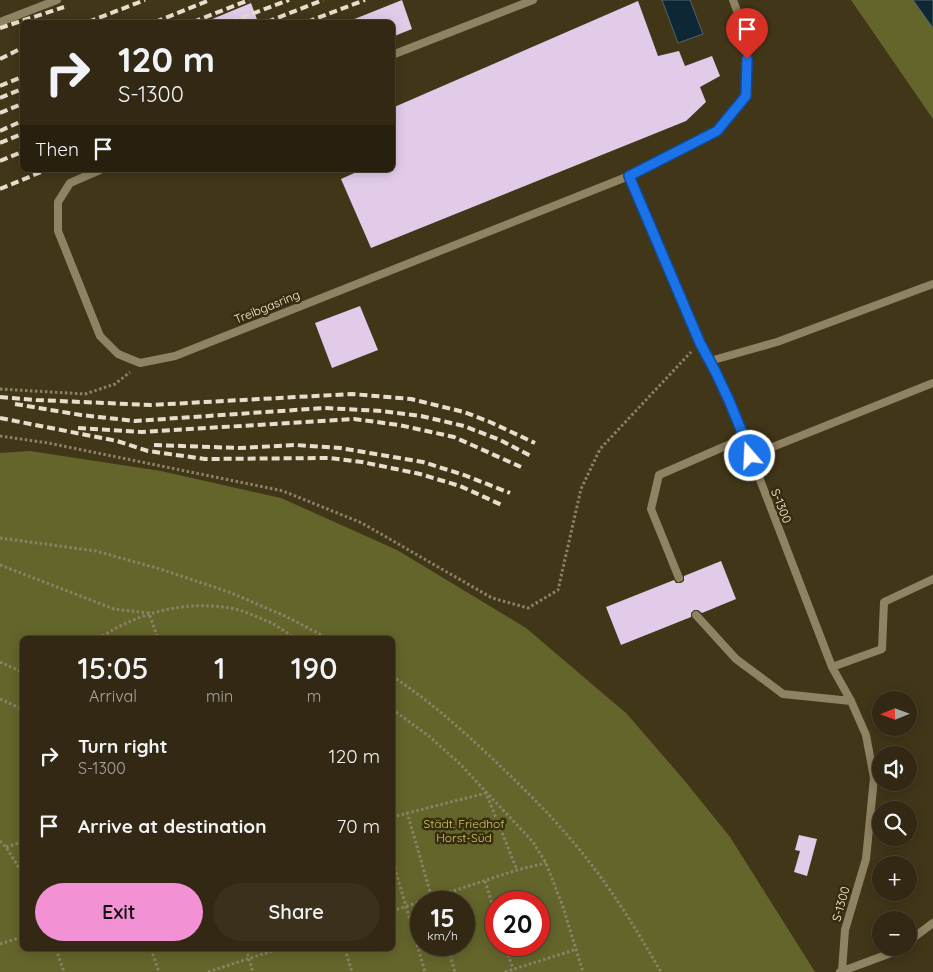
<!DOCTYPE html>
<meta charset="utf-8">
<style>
body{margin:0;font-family:Quicksand,sans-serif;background:#3a301c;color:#f1f3f6;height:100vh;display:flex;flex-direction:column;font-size:19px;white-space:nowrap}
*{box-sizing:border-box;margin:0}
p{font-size:16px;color:#a8a6a0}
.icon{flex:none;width:28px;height:28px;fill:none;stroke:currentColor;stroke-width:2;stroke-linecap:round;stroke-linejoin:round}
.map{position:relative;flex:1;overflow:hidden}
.panel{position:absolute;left:20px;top:636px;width:375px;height:315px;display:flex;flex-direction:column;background:#322813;border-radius:8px;box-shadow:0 2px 12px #0003,0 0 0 1px #4d4433}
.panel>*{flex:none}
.guide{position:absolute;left:20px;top:20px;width:375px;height:152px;border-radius:8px;box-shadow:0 2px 12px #0003,0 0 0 1px #4d4433;background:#322813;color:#f1f3f6;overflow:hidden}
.needle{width:32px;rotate:269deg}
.buttons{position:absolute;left:872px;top:691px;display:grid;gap:10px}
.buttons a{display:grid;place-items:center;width:45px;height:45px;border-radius:50%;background:#322813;box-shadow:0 2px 12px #0003,0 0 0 1px #4d4433;font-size:25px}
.speed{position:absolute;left:410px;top:891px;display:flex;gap:10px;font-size:25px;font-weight:700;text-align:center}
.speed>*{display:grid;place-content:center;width:65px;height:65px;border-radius:50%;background:#322813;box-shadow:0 2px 12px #0003,0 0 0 1px #4d4433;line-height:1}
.speed small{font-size:12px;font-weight:400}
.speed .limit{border:8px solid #d22;background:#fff;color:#111}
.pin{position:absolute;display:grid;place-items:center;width:42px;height:42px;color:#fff;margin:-51px -21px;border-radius:50% 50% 50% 0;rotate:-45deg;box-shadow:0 0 5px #0007}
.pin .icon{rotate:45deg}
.me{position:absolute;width:55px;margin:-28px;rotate:341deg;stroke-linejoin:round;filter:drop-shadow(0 0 4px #0008)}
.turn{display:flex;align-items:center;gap:18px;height:105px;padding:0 15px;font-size:22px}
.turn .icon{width:65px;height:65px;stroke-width:2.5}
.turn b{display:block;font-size:35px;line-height:42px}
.then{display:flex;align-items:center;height:48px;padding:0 15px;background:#0003;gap:10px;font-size:19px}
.eta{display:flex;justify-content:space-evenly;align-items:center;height:85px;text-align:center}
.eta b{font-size:30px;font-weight:600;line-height:35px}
.action{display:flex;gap:10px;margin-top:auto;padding:10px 15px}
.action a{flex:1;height:58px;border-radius:30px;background:#f391d5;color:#111;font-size:20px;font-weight:600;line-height:58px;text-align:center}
.action a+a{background:#3a301c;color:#f1f3f6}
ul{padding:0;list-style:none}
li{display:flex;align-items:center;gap:15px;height:70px;padding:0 15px}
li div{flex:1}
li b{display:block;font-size:19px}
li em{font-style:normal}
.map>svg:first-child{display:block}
.green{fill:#64652b;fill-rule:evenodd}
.water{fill:#0e2734;stroke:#556468}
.building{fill:#e2cbe9}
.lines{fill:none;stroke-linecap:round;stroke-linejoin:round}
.path{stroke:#8b8168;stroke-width:3;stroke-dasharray:2.5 2.5;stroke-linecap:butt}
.lane{stroke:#908363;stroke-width:8}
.rail{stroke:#e7dfcd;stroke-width:4;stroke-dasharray:8 4;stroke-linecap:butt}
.route-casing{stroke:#114b97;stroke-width:12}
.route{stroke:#1a73e8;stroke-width:9}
.labels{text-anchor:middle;stroke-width:5;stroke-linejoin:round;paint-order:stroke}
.street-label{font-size:12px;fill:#faf3e2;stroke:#382c0e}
.park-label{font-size:12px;fill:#cdcf66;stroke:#382c0e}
</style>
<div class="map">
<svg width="933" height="972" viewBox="0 0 933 972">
<rect width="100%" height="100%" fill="#423619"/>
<path class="green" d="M851 0H933V119Z
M30 451 161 471 281 498 397 550 526 628 627 714 684 780 730 837 815 972H0V453ZM22 639H392V949H22ZM421 902H464V945H421ZM496 902H539V945H496Z"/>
<path class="water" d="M662 0H690L703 34 678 43Z
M913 0H933V28Z"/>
<path class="building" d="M402 0 412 29 392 37V22H347Z
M638 1 658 56 679 51 685 66 712 56 720 76 700 87 706 102 686 121 371 248 341 179 361 170H392V108Z
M251 3 258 22H205Z
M360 306 378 350 332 368 315 323Z
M721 561 736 599 702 613 698 610H694L691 613V617L621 645 606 607 674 580 676 583H681L684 581V576Z
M799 835 817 839 807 876 794 872 800 851 795 850Z"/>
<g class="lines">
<path class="path" d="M0 389 85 394 115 384 130 372
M0 436 48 443 283 491 362 523 492 598 528 608 558 590 581 489 600 449 691 352
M0 538 96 551 160 569 229 592 285 616 329 639
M0 565 114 609 149 613 158 639
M98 639C137 613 184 600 230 608 242 610 255 616 267 621 277 625 287 633 296 639
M0 662 22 672
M392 676C430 701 462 730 495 761 522 787 550 814 574 843 608 883 635 927 661 972
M0 699 22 709
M392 709 430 737 460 764 533 842 546 863 563 907 583 972
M407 812 433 902
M392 817 486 793 517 870
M0 841 6 847 22 873
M6 847 22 842
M392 858 425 972
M485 881 496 916
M392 911 517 870 546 863
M0 944 22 937
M447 945 455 972
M505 945 513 969
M56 949 64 972
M151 949 159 972
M246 949 253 972
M345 949 352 972
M208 972 278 949
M505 972 577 949"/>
<path class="lane" d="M733 0 748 41 745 96 717 131 629 176 700 343 710 361 744 438 832 667 851 701 866 735 874 778 866 859 845 930 842 971
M0 22 57 0
M392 55 533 0
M100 170 70 183 58 202V231L100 336 118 354 140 363 175 356 629 176
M710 361 777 342 933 284
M750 456 933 383
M679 578 651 509 659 475 744 438
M696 615 736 659 783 694 851 701
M832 667 882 649 884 602 933 579
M909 941 933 923
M840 972 891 953 899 948"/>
<path class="rail" d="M88 22 145 0
M155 22 210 0
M193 22 249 0
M230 22 289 0
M267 22 323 0
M307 22 365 0
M0 28 64 7
M0 59 22 48
M0 86 22 77
M0 98 22 89
M0 113 22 104
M0 131 22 121
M0 143 22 134
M0 161 22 152
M0 189 46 170
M0 397 36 400 151 405 352 394 411 399 464 412 490 422 535 443
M15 404 81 415 135 421 324 408 382 411 421 416 464 426 500 440 531 456
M0 418 117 441 148 451 205 459 329 458 362 462 420 474 460 486 504 506
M78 428 142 432 354 419 399 425 454 437 521 467
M154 445 239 448 296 445 340 448 423 462 464 475 510 493"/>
</g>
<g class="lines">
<defs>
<path id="route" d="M747 59 746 96 717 131 629 176 700 343C720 378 738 418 750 456"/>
</defs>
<use href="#route" class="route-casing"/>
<use href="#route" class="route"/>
</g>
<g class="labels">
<g class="street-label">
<text transform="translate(267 307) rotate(-22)" y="4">Treibgasring</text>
<text transform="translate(781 506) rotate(69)" y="4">S-1300</text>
<text transform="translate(841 904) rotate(-74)" y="4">S-1300</text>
</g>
<g class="park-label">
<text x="464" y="828">Städt. Friedhof<tspan x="464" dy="14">Horst-Süd</tspan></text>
</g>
</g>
</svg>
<div class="buttons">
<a><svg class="needle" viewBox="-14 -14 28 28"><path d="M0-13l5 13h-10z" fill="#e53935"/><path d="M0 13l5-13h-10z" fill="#a8a6a0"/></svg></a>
<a><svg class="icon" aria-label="sound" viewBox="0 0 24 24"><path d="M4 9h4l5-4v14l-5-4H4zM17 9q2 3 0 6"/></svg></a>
<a><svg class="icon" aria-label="search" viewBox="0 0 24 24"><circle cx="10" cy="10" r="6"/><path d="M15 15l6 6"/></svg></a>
<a>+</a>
<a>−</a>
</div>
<div class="speed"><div>15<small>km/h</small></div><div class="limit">20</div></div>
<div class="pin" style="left:747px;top:59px;background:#d93025"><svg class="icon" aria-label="arrive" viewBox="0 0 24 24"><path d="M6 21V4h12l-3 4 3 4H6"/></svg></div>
<svg class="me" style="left:750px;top:456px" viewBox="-20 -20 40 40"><circle r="17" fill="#1a73e8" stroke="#fff" stroke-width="3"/><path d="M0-11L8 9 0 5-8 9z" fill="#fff"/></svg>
<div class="guide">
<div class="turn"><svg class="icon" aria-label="right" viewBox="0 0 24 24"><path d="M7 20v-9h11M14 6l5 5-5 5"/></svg><div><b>120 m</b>S-1300</div></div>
<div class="then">Then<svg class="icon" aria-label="arrive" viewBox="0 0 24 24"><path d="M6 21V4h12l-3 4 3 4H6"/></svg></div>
</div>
<section class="panel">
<div class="eta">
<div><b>15:05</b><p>Arrival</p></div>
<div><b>1</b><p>min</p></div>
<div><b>190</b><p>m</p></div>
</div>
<ul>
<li><svg class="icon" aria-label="right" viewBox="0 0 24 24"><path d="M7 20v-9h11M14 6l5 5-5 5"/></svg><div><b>Turn right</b><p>S-1300</p></div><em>120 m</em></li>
<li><svg class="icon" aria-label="arrive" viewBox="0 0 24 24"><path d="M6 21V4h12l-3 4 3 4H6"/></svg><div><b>Arrive at destination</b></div><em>70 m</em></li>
</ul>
<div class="action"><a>Exit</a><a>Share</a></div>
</section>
</div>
